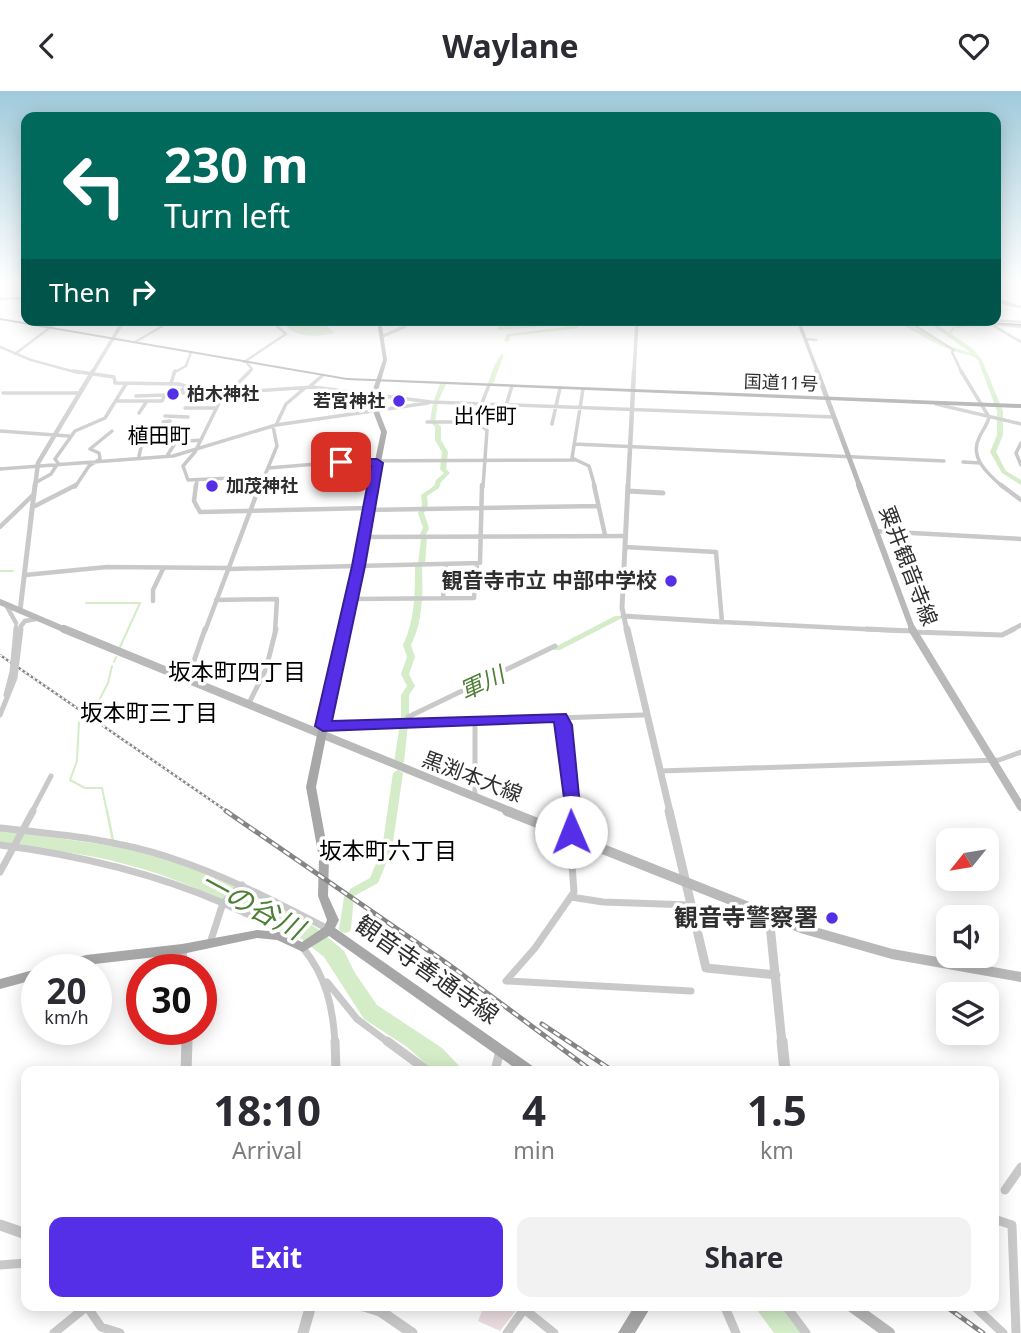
<!DOCTYPE html>
<meta charset="utf-8">
<style>
body{margin:0;font-family:"Noto Sans","Noto Sans JP",sans-serif;background:#f2f2f3;color:#2b2b33;height:100vh;display:flex;flex-direction:column;font-size:26px;white-space:nowrap}
*{box-sizing:border-box;margin:0}
p{font-size:23px;color:#7c7c81}
.icon{flex:none;width:38px;height:38px;fill:none;stroke:currentColor;stroke-width:2;stroke-linecap:round;stroke-linejoin:round}
.map{position:relative;flex:1;overflow:hidden}
.panel{position:absolute;left:21px;top:975px;width:978px;height:245px;display:flex;flex-direction:column;background:#fff;border-radius:14px;box-shadow:0 4px 18px #0003}
.panel>*{flex:none}
.guide{position:absolute;left:21px;top:21px;width:980px;height:214px;border-radius:14px;box-shadow:0 4px 18px #0003;background:#00695c;color:#fff;overflow:hidden}
.needle{width:46px;rotate:240deg}
.buttons{position:absolute;left:936px;top:737px;display:grid;gap:14px}
.buttons a{display:grid;place-items:center;width:63px;height:63px;border-radius:14px;background:#fff;box-shadow:0 4px 18px #0003;font-size:35px}
.speed{position:absolute;left:21px;top:863px;display:flex;gap:14px;font-size:35px;font-weight:700;text-align:center}
.speed>*{display:grid;place-content:center;width:91px;height:91px;border-radius:50%;background:#fff;box-shadow:0 4px 18px #0003;line-height:1}
.speed small{font-size:18px;font-weight:400}
.speed .limit{border:10px solid #d22;background:#fff;color:#111}
.pin{position:absolute;display:grid;place-items:center;width:60px;height:60px;color:#fff;margin:-30px;border-radius:14px;box-shadow:0 4px 10px #0006}
.me{position:absolute;width:77px;margin:-38px;rotate:359deg;stroke-linejoin:round;filter:drop-shadow(0 0 5px #0008)}
.turn{display:flex;align-items:center;gap:24px;height:147px;padding:0 28px;font-size:32px}
.turn .icon{width:91px;height:91px;stroke-width:2.5}
.turn b{display:block;font-size:49px;line-height:60px}
.then{display:flex;align-items:center;height:66px;padding:0 28px;background:#0003;gap:14px;font-size:26px}
.eta{display:flex;justify-content:space-evenly;align-items:center;height:119px;text-align:center}
.eta b{font-size:42px;font-weight:700;line-height:49px}
.button{display:flex;gap:14px;margin-top:auto;padding:14px 28px}
.button a{flex:1;height:80px;border-radius:14px;background:#552fe8;color:#fff;font-size:28px;font-weight:700;line-height:80px;text-align:center}
.button a+a{background:#f2f2f3;color:#2b2b33}
header{display:flex;justify-content:space-between;align-items:center;height:91px;padding:0 28px;background:#fff;font-size:32px;font-weight:700}
.map>svg:first-child{display:block}
.green{fill:#ecdde1}
.water{fill:#d4ecc8}
.lines{fill:none;stroke-linecap:round;stroke-linejoin:round}
.stream-far1{stroke:#d4ecc8;stroke-width:2}
.stream{stroke:#d4ecc8;stroke-width:2.5}
.river{fill:#d4ecc8;fill-rule:evenodd}
.minor-far5{stroke:#c9c9c9;stroke-width:2.5}
.minor-far4{stroke:#c9c9c9;stroke-width:3.5}
.minor-far3{stroke:#c9c9c9;stroke-width:4.5}
.minor-far2{stroke:#c9c9c9;stroke-width:5}
.minor-far1{stroke:#c9c9c9;stroke-width:7}
.minor{stroke:#c9c9c9;stroke-width:9}
.tertiary-far5{stroke:#c9c9c9;stroke-width:3.5}
.tertiary-far4{stroke:#c9c9c9;stroke-width:4.5}
.tertiary-far3{stroke:#c9c9c9;stroke-width:5}
.tertiary-far2{stroke:#c9c9c9;stroke-width:7}
.tertiary-far1{stroke:#c9c9c9;stroke-width:9}
.tertiary{stroke:#c9c9c9;stroke-width:11}
.secondary-far5{stroke:#b9b9b9;stroke-width:3.5}
.secondary-far4{stroke:#b9b9b9;stroke-width:5}
.secondary-far3{stroke:#b9b9b9;stroke-width:6}
.secondary-far2{stroke:#b9b9b9;stroke-width:8}
.secondary-far1{stroke:#b9b9b9;stroke-width:10}
.secondary{stroke:#b9b9b9;stroke-width:12}
.primary{fill:#a7a7a7;fill-rule:evenodd}
.trunk{fill:#9e9e9e;fill-rule:evenodd}
.motorway{fill:#969696;fill-rule:evenodd}
.rail-far1-casing{stroke:#848484;stroke-width:2.5}
.rail-casing{stroke:#848484;stroke-width:5}
.rail-far1{stroke:#fff;stroke-width:2;stroke-dasharray:2.5;stroke-linecap:butt}
.rail{stroke:#fff;stroke-width:2.5;stroke-dasharray:7;stroke-linecap:butt}
.minor-bridge-far1{stroke:#c9c9c9;stroke-width:4.5}
.minor-bridge{stroke:#c9c9c9;stroke-width:5}
.route{fill:#552fe8;stroke:#371f97;stroke-width:2}
.poi-dot{fill:#552fe8;stroke:#fff;stroke-width:2.5}
.labels{text-anchor:middle;stroke-width:7;stroke-linejoin:round;paint-order:stroke}
.far-street-label{font-size:18px;fill:#2f2f2f;stroke:#fff}
.far-poi-label{font-size:18px;font-weight:bold;fill:#2f2f2f;stroke:#fff;text-anchor:start}
.far-quarter-label{font-size:21px;fill:#000;stroke:#fff}
.street-label{font-size:21px;fill:#2f2f2f;stroke:#fff}
.poi-label{font-size:21px;font-weight:bold;fill:#2f2f2f;stroke:#fff;text-anchor:end}
.neighbourhood-label{font-size:23px;fill:#000;stroke:#fff}
.water-label{font-size:23px;font-style:italic;fill:#4d7f35;stroke:#fff}
.near-poi-label{font-size:24px;font-weight:bold;fill:#2f2f2f;stroke:#fff;text-anchor:end}
.near-street-label{font-size:24px;fill:#2f2f2f;stroke:#fff}
.near-water-label{font-size:28px;font-style:italic;fill:#4d7f35;stroke:#fff}
</style>
<header><svg class="icon" aria-label="back" viewBox="0 0 24 24"><path d="M15 5l-7 7 7 7"/></svg>Waylane<svg class="icon" aria-label="heart" viewBox="0 0 24 24"><path d="M12 20l-8-8c-3-5 5-10 8-4 3-6 11-1 8 4z"/></svg></header>
<div class="map">
<svg width="1021" height="1242" viewBox="0 0 1021 1242">
<rect width="100%" height="100%" fill="#fff"/>
<path class="green" d="M484 1215H513L515 1221 500 1240 478 1230Z"/>
<path class="water" d="M282 229H327L325 234 335 242C315 246 292 248 282 229Z
M498 229H572L573 233 498 239Z
M0 739 135 758 190 776 283 817 318 838 344 860 355 882 377 914 442 957 464 980H434L407 956 364 928 324 866 299 846 269 837 275 831C227 811 179 787 128 774 87 762 43 758 0 753Z
M754 1215H780L801 1242H774Z"/>
<g class="lines">
<path class="stream-far1" d="M970 235 989 234
M957 236 967 235
M949 243 954 236
M0 480H13
M86 512H140L120 556
M114 571 116 566
M92 623 108 592 112 575
M86 626 79 631 77 670 70 689 85 697H102L107 721"/>
<path class="stream" d="M107 720 113 750"/>
<path class="river" d="M575 229H579L578 237 511 245 508 251 504 250 507 243 574 235Z
M894 229H900L908 233 946 254 971 262 925 229H930L972 257 982 269 1003 320V344L996 361 1006 380 1021 389V394L1002 382 990 361 997 344V320L978 269C972 263 965 264 957 261 935 254 914 240 894 229Z
M502 263 504 264 493 293 488 294C490 284 495 270 502 263Z
M443 291 446 293 438 311 435 331 441 335V349L448 361 446 378 450 382 441 391 439 397 427 405 428 414 424 422 429 437 426 444 427 446 425 473 422 475C423 502 423 530 411 554L415 566 409 583 415 595 409 604V629L407 631 408 633 404 671 399 674 394 671 400 633 402 631 401 629V604L407 595 401 583 407 566 403 554C415 529 415 502 415 475L418 473 421 447 419 445 423 437 418 422 422 414 421 404 434 395 436 389 444 382 440 378 442 361 435 349V336L430 330 433 312 440 293Z
M615 525H621L622 527 560 559H554L553 557Z
M398 679 403 682 392 758 378 792 354 805 351 838 349 841 345 842 341 841 339 838 344 806 345 803 349 802 350 798 370 787 382 758 393 682Z"/>
<path class="minor-far5" d="M0 208 26 207
M1013 214 1021 216
M906 229 954 259 952 261 962 282
M955 229 1021 236
M989 229 1021 231
M994 235 1021 251
M805 248 816 249
M135 251 173 229
M0 256 31 269 79 282
M15 263 52 235
M244 271 286 243 270 229
M247 272 252 278 248 282
M173 282 186 275 191 261"/>
<path class="minor-far4" d="M73 280 114 286 115 292 179 293 185 295 183 302 197 304 313 296 431 311 834 326
M961 280 989 326C987 335 982 339 979 347 969 367 989 384 1003 396
M171 292 175 280
M309 296 322 285
M583 298 572 367 589 375 595 396
M3 302H78
M165 304 184 298
M116 310H162L165 304 136 305
M936 313 1021 333
M185 317H216
M139 322 147 310
M165 325 188 326
M163 331 170 330
M427 331H456
M501 331 512 295
M552 333 560 297
M276 334 286 313 306 296
M0 340 69 345
M177 351 201 349
M1021 352 1016 362 1021 374
M574 353 944 370
M139 365 142 352 150 342
M167 365 182 341
M963 371 980 372
M268 377 353 370 576 369
M0 378 173 365 276 334 428 312
M35 392 51 383 58 372 55 368 75 340 105 327 126 293
M75 396 89 375 100 368 99 362 90 358 112 340
M196 396 197 389
M235 396 232 387 188 389 183 375 195 361 219 312 250 280
M260 396 277 355 273 335
M483 396 487 339 475 330 489 294"/>
<path class="minor-far3" d="M196 394 194 410 200 421 369 417
M235 394 234 399H257
M594 394 605 444
M1001 394 1021 409
M35 415 76 394
M368 419 598 415
M0 436 34 403
M875 440 1021 448
M363 446 626 445
M625 456 716 461 722 531 903 540
M229 478 480 472 482 394
M25 484 107 476 227 477
M443 507 446 473
M351 508 474 507 477 473
M216 509 277 508 275 540
M153 510V499L163 478
M6 514 16 532
M21 535 25 530 36 528
M205 540 260 394
M1010 540 1021 534"/>
<path class="minor-far2" d="M866 538 913 540
M914 541 1002 544 1014 538
M188 587 205 538
M249 612 266 578 276 538
M560 626 564 634 575 721
M411 630 408 626 555 555
M323 635 643 624
M660 680 999 669 1021 661
M475 703V631L478 628
M32 721 51 685"/>
<path class="minor-far1" d="M0 737C56 743 114 748 168 766 224 784 276 811 328 838
M571 741 575 720
M570 747 574 801 535 857 506 890 691 900
M0 754C78 764 151 781 223 812L210 852
M0 781 33 720
M242 794 223 812 265 831
M571 806 603 811 691 814
M303 857C326 885 333 916 335 952
M327 891 357 928 389 952"/>
<path class="minor" d="M335 950 336 980
M387 950 428 980
M495 980 500 959
M1005 1099 1021 1076
M994 1128 1012 1134 1016 1242
M0 1174 26 1172
M86 1214 101 1236 120 1242
M724 1214 736 1242
M785 1214 806 1242
M973 1214 1003 1242
M524 1218 554 1242
M54 1242 86 1216
M507 1242 527 1214"/>
<path class="tertiary-far5" d="M996 209 1013 214
M383 245 404 236 410 229
M92 282 124 229
M634 282 637 229"/>
<path class="tertiary-far4" d="M35 396 38 372 93 280
M628 396 634 280"/>
<path class="tertiary-far3" d="M628 400 663 402
M20 520 35 394
M623 525 722 531
M627 540 622 517 628 394"/>
<path class="tertiary-far2" d="M627 538 670 721"/>
<path class="tertiary-far1" d="M669 720 706 877 776 884
M769 824 782 952
M182 858 184 878
M187 952V938"/>
<path class="tertiary" d="M782 950 785 980
M186 980 187 950
M0 1134 26 1143
M361 1214 380 1220 412 1242
M303 1242 311 1214"/>
<path class="secondary-far5" d="M798 229 818 282"/>
<path class="secondary-far4" d="M817 280 860 396"/>
<path class="secondary-far3" d="M859 394 913 540
M0 511 68 540"/>
<path class="secondary-far2" d="M64 538 512 721
M912 538 1021 716"/>
<path class="secondary-far1" d="M507 720 804 838 892 863 1021 886"/>
<path class="secondary" d="M850 1214 889 1242"/>
<path class="primary" d="M377 229H381L387 269 375 310 387 341 316 696 329 767 328 805 339 829 335 837 534 976 535 980H519L329 845 303 861 277 849 257 847 182 863 86 874 68 878H46L48 875 86 864 182 853 257 839 279 841 302 851 324 836 327 829 318 805 319 767 306 696 381 341 369 310 383 269Z
M37 878V888L0 898V888Z
M635 1214H652L635 1242H618Z"/>
<path class="trunk" d="M0 227 347 287 1021 313V317L347 289 0 229Z"/>
<path class="motorway" d="M955 229 1021 233V235L957 230Z"/>
<defs>
<path id="rail-far1" d="M0 564 228 721"/>
<path id="rail" d="M226 720 448 873 592 980
M542 933 613 980
M944 1214 983 1242"/>
</defs>
<use href="#rail-far1" class="rail-far1-casing"/>
<use href="#rail" class="rail-casing"/>
<use href="#rail-far1" class="rail-far1"/>
<use href="#rail" class="rail"/>
<path class="minor-bridge-far1" d="M16 540V536
M20 540 21 535"/>
<path class="minor-bridge" d="M6 604 12 581 16 538
M0 624 15 587 21 538"/>
</g>
<linearGradient id="sky" x2="0" y2="1"><stop stop-color="#a0cadb"/><stop offset="0.52" stop-color="#fff"/><stop offset="1" stop-color="#fff" stop-opacity="0"/></linearGradient>
<rect width="1021" height="365" fill="url(#sky)"/>
<path class="route" d="M341 368H377L383 372 365 475 332 630 566 623 572 634 579 705 584 722 578 745 571 747 562 741 566 722 554 631 323 640 315 635 352 475 371 375 337 374V369Z"/>
<g class="poi-dot">
<circle cx="173" cy="303" r="7"/>
<circle cx="399" cy="310" r="7"/>
<circle cx="212" cy="395" r="7"/>
<circle cx="671" cy="490" r="7"/>
<circle cx="832" cy="827" r="7"/>
</g>
<g class="labels">
<g class="far-street-label">
<text transform="translate(781 292) rotate(2)" y="6">国道11号</text>
</g>
<g class="far-poi-label">
<text x="187" y="309">柏木神社</text>
<text x="385" y="316" text-anchor="end">若宮神社</text>
<text x="226" y="401">加茂神社</text>
</g>
<g class="far-quarter-label">
<text x="485" y="332">出作町</text>
<text x="159" y="352">植田町</text>
</g>
<g class="street-label">
<text transform="translate(908 475) rotate(69)" y="7">粟井観音寺線</text>
<text transform="translate(472 686) rotate(21)" y="7">黒渕本大線</text>
</g>
<g class="poi-label">
<text x="657" y="497">観音寺市立 中部中学校</text>
</g>
<g class="neighbourhood-label">
<text x="237" y="589">坂本町四丁目</text>
<text x="149" y="630">坂本町三丁目</text>
<text x="388" y="768">坂本町六丁目</text>
</g>
<g class="water-label">
<text transform="translate(482 592) rotate(-25)" y="8">軍川</text>
</g>
<g class="near-poi-label">
<text x="818" y="835">観音寺警察署</text>
</g>
<g class="near-street-label">
<text transform="translate(427 879) rotate(35)" y="8">観音寺善通寺線</text>
</g>
<g class="near-water-label">
<text transform="translate(252 814) rotate(28)" y="10">一の谷川</text>
</g>
</g>
</svg>
<div class="buttons">
<a><svg class="needle" viewBox="-14 -14 28 28"><path d="M0-13l5 13h-10z" fill="#e53935"/><path d="M0 13l5-13h-10z" fill="#7c7c81"/></svg></a>
<a><svg class="icon" aria-label="sound" viewBox="0 0 24 24"><path d="M4 9h4l5-4v14l-5-4H4zM17 9q2 3 0 6"/></svg></a>
<a><svg class="icon" aria-label="layers" viewBox="0 0 24 24"><path d="M12 4l9 5-9 5-9-5zM3 14l9 5 9-5"/></svg></a>
</div>
<div class="speed"><div>20<small>km/h</small></div><div class="limit">30</div></div>
<div class="pin" style="left:341px;top:371px;background:#d93025"><svg class="icon" aria-label="arrive" viewBox="0 0 24 24"><path d="M6 21V4h12l-3 4 3 4H6"/></svg></div>
<svg class="me" style="left:571px;top:741px" viewBox="-20 -20 40 40"><circle r="19" fill="#fff"/><path d="M0-13L10 11 0 6-10 11z" fill="#552fe8"/></svg>
<div class="guide">
<div class="turn"><svg class="icon" aria-label="left" viewBox="0 0 24 24"><path d="M17 20v-9H6M10 6l-5 5 5 5"/></svg><div><b>230 m</b>Turn left</div></div>
<div class="then">Then<svg class="icon" aria-label="right" viewBox="0 0 24 24"><path d="M7 20v-9h11M14 6l5 5-5 5"/></svg></div>
</div>
<section class="panel">
<div class="eta">
<div><b>18:10</b><p>Arrival</p></div>
<div><b>4</b><p>min</p></div>
<div><b>1.5</b><p>km</p></div>
</div>
<div class="button"><a>Exit</a><a>Share</a></div>
</section>
</div>
